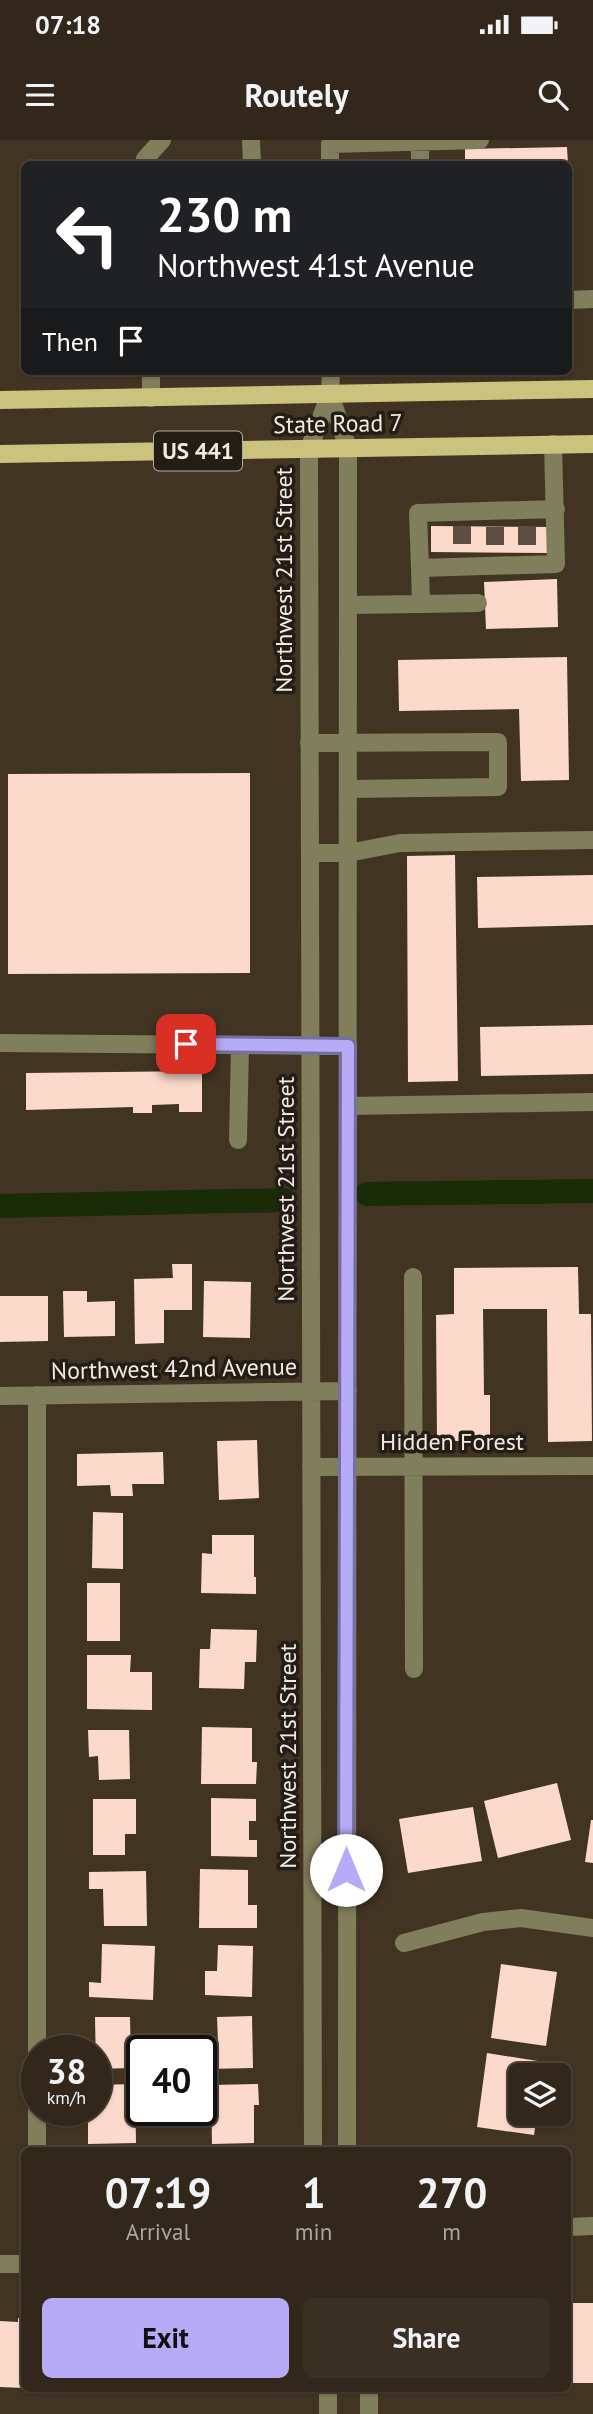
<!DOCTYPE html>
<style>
body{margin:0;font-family:"PT Sans",sans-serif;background:#3a2f23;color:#f1f3f6;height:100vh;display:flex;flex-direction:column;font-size:26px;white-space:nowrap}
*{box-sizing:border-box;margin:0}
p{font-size:23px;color:#a8a5a2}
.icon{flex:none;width:38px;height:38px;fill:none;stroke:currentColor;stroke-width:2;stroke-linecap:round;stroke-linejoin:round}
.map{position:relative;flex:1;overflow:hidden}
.side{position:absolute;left:21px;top:2007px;width:550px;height:245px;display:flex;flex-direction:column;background:#32271a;border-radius:10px;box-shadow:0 2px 5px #0004,0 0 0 2px #4d4439}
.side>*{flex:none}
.guide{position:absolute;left:21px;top:21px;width:551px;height:214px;border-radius:10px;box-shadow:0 2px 5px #0004,0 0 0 2px #4d4439;background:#202124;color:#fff;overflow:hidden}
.controls{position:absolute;left:508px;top:1923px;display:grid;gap:14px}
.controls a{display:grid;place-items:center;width:63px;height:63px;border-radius:10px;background:#32271a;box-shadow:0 2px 5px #0004,0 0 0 2px #4d4439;font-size:35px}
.speed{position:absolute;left:21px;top:1895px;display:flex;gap:14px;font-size:35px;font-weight:700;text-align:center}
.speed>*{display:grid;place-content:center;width:91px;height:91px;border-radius:50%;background:#32271a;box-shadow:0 2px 5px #0004,0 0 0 2px #4d4439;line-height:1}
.speed small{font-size:18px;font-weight:400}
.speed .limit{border:4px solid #111;border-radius:10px;background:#fff;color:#111}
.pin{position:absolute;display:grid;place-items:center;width:60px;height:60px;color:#fff;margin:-30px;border-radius:14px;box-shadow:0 4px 10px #0006}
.me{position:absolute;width:77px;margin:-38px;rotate:0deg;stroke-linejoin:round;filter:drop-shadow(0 0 5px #0008)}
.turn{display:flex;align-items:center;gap:24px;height:147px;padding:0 21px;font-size:32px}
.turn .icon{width:91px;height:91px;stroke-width:2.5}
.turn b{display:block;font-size:49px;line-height:60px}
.then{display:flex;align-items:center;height:66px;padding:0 21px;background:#0003;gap:14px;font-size:26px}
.eta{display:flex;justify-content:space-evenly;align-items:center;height:119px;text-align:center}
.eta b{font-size:42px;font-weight:600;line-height:49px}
.primary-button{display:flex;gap:14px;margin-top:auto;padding:14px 21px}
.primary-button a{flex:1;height:80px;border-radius:10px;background:#b7abf8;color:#111;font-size:28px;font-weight:600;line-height:80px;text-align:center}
.primary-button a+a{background:#3a2f23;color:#f1f3f6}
.status{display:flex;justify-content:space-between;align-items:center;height:49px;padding:0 35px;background:#32271a;direction:ltr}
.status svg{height:19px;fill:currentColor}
header{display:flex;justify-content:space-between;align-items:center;height:91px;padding:0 21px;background:#32271a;font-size:32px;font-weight:600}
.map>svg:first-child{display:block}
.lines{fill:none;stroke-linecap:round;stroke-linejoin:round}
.canal{stroke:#1a2c07;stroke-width:24}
.building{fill:#fcdacb}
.minor-tunnel{stroke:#5d4f3f;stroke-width:18;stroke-dasharray:18 9;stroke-linecap:butt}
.minor{stroke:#817e5c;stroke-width:18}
.major{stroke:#cbc37d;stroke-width:18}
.route-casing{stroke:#776fa1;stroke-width:18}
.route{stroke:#b7abf8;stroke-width:12}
.labels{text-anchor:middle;stroke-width:7;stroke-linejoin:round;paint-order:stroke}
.shield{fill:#231d15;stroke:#b5ada3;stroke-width:2}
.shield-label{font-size:23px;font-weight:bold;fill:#f3ebe0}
.street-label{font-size:24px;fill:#f3ebe0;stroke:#231d15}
</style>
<div class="status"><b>07:18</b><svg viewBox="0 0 49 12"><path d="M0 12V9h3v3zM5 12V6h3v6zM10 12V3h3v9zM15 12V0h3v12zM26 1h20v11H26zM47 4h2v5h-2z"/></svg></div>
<header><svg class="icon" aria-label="menu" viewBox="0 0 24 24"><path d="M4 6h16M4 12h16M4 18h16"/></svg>Routely<svg class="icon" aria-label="search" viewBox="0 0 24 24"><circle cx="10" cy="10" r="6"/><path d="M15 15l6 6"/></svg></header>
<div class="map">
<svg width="593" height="2274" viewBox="0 0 593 2274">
<rect width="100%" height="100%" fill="#423423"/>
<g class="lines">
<path class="canal" d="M367 1054 593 1051
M0 1066 284 1060"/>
</g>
<path class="building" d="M567 7 568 24H465V9Z
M431 386 551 387V413L431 412Z
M557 439 558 487 486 489 484 442Z
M567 517 569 640 521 641 519 569 399 571 398 520Z
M250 633V833L8 834V634Z
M455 715 458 941 408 942 407 716Z
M593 735V785L478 788 477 737Z
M593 885V934L481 936 480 887Z
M202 931V972H179V964L152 965V973H133V967L26 970V933Z
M172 1124H192V1170H164V1203L135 1204 134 1139 173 1138Z
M578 1127 579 1174H591L592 1301 548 1302 547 1169H483L484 1255H490V1301H437L436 1175 454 1174V1128Z
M204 1141 251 1142 250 1198 203 1197Z
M63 1151H87V1162L115 1161V1196L64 1197Z
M0 1156H48V1201L0 1202Z
M257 1300 259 1358 219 1360 217 1301Z
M163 1312 164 1344H132L133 1356H111L110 1345 77 1346V1314Z
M93 1372 123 1373V1429L92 1428Z
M212 1395H254V1437H256V1454L201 1453 202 1413 212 1414Z
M87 1443H120V1501H87Z
M211 1489 257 1490 256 1522H245L244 1549 199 1548 200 1509H210Z
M87 1515H131L130 1532H152V1570L87 1569Z
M202 1587 252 1588V1622H257L256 1644H201Z
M88 1590H129L130 1639 99 1640 98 1616 89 1617Z
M557 1643 571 1700 498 1718 484 1661Z
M211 1658 256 1659V1681H249V1700H257V1717L211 1716Z
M93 1659H136V1694H125V1715H93Z
M473 1667 482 1721 408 1733 399 1679Z
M591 1680H593V1723L585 1722Z
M200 1729 248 1730V1765H257V1788H199Z
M146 1731 147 1786H104L103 1749H89V1732Z
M102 1804 155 1806 153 1860 89 1857V1842L101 1843Z
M218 1805 253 1806 252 1857 205 1855V1831H217Z
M501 1824 557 1832 546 1906 491 1898Z
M252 1876 253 1928 207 1929 206 1902H218L217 1877Z
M95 1877H130L131 1928 96 1929Z
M487 1913 544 1922 542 1936H520V1974H537L534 1995 477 1987Z
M135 1944 136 2003 88 2004V1970H96V1945Z
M258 1944 259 1965H254V2003L212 2004 211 1945Z
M567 2163H593V2243H567Z
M18 2178H24V2248L0 2247V2181L18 2182Z"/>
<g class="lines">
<path class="minor-tunnel" d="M462 386V413
M495 387V413
M527 387V413"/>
<path class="minor" d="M251 0 252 24
M420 0V24
M146 24 145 19 162 0
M330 24V4L480 0
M569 160 593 159
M151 231V258
M331 231 330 254 348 308 347 2011
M553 304 556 424 420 428 418 373 556 369
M421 464 478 463
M348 465 421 464 420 428
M309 603 498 602V647L348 649
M310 713H348L400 703 593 700
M0 903 348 906
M348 966 593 962
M238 1000 240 905
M413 1137 414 1529
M0 1256 348 1251
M311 1327 593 1326
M404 1803 483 1782 521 1778 593 1788
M37 2011V1255
M313 2011 309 309 330 254
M567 2087 593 2086
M0 2124H24
M328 2249V2274
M369 2249V2274"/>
<path class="major" d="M0 260 593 249
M0 314 593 304"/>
</g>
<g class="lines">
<defs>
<path id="route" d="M186 904 348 906 346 1730"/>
</defs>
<use href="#route" class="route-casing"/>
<use href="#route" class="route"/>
</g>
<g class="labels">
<rect class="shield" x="154" y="291.5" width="88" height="39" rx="5"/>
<g class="shield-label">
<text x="198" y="319">US 441</text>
</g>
<g class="street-label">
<text transform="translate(338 284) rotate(-1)" y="8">State Road 7</text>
<text transform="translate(284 440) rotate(-90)" y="8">Northwest 21st Street</text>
<text transform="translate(286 1049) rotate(-90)" y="8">Northwest 21st Street</text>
<text transform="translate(174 1229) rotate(-1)" y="8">Northwest 42nd Avenue</text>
<text x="452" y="1310">Hidden Forest</text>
<text transform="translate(288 1616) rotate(-90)" y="8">Northwest 21st Street</text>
</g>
</g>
</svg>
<div class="controls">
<a><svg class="icon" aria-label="layers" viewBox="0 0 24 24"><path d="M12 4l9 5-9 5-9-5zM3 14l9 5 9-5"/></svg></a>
</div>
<div class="speed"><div>38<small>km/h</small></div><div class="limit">40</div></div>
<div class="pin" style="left:186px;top:904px;background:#d93025"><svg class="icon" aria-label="arrive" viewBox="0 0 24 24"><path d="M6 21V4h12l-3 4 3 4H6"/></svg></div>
<svg class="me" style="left:346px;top:1730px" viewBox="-20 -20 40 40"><circle r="19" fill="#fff"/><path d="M0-13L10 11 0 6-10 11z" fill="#b7abf8"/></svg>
<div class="guide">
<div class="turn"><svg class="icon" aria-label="left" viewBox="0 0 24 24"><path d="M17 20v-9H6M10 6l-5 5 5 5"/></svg><div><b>230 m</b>Northwest 41st Avenue</div></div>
<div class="then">Then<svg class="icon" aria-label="arrive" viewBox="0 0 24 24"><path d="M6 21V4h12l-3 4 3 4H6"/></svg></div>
</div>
<section class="side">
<div class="eta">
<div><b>07:19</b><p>Arrival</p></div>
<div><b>1</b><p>min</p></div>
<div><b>270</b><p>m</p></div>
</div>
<div class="primary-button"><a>Exit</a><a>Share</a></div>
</section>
</div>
